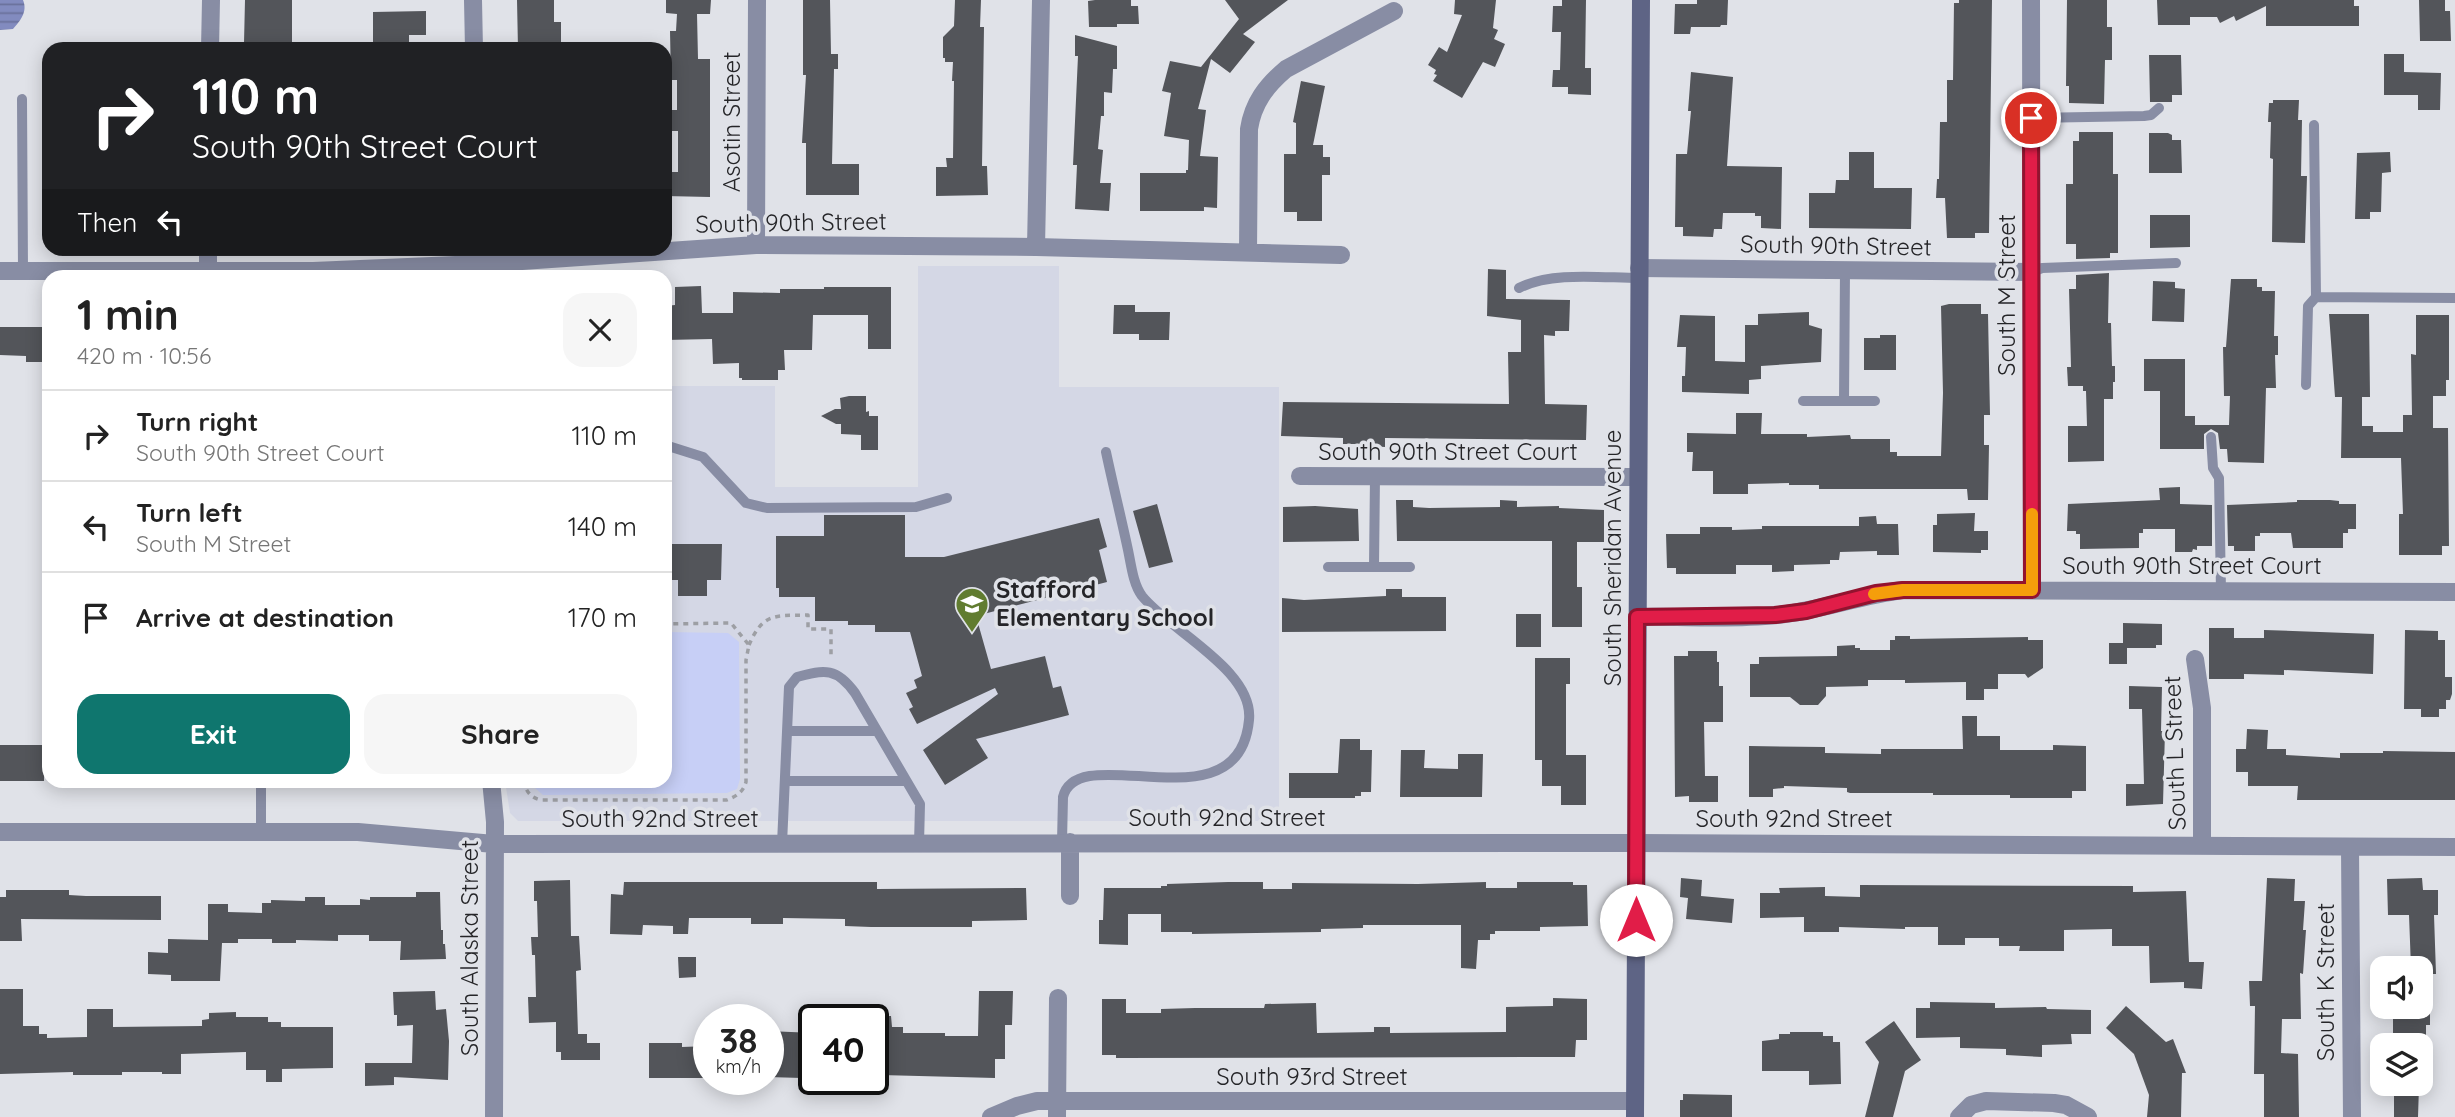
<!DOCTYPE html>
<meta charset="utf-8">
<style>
body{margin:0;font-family:Quicksand,sans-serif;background:#f6f6f6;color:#222;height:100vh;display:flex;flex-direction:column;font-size:26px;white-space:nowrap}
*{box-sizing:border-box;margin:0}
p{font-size:23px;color:#767676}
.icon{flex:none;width:38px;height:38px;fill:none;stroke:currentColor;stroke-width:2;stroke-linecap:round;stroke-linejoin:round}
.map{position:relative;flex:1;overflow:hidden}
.sheet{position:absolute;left:42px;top:270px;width:630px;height:518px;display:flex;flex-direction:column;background:#fff;border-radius:21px;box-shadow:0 4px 18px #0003}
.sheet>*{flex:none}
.guide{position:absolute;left:42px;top:42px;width:630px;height:214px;border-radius:21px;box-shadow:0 4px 18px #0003;background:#202124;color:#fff;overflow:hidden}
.tools{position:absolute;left:2370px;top:956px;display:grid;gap:14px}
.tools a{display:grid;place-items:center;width:63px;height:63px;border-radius:14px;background:#fff;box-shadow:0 4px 18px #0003;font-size:35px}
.speed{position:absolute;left:693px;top:1004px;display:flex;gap:14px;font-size:35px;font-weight:700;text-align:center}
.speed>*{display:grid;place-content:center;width:91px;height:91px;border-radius:50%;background:#fff;box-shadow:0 4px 18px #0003;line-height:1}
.speed small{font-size:18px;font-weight:400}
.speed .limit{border:4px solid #111;border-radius:10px;background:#fff;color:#111}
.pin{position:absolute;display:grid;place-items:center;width:60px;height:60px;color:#fff;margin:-30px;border:4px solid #fff;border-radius:50%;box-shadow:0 2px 7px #0007}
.me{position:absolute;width:77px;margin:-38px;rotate:0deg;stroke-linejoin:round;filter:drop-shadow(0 0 5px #0008)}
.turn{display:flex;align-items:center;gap:24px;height:147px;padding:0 35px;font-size:32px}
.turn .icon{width:91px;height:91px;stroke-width:2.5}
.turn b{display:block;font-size:49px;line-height:60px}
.then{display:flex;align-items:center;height:66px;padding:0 35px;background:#0003;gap:14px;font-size:26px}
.round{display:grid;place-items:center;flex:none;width:74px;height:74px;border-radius:21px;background:#f6f6f6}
.summary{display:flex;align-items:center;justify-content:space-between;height:119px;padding:0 35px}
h1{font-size:42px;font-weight:700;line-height:52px}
.button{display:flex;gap:14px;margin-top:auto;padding:14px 35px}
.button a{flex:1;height:80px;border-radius:21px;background:#0f766e;color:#fff;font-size:28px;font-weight:700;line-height:80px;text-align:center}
.button a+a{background:#f6f6f6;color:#222}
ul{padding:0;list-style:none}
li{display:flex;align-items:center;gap:21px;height:91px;padding:0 35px;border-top:2px solid #e0e0e0}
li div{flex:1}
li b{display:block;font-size:26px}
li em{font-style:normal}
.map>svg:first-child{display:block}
.built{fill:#d4d7e5}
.park{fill:#c7cff6}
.water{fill:url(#water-rules)}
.building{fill:#53555a}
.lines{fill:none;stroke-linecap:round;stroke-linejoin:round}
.path{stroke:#9d9fa4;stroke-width:3.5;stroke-dasharray:5 5;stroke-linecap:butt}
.lane{stroke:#888da4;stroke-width:10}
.street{stroke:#888da4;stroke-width:18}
.secondary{stroke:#5e6485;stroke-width:18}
.route-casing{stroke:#92132f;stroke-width:18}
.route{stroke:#e11d48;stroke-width:12}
.slow{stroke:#f59e0b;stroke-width:12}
.labels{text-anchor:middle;stroke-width:7;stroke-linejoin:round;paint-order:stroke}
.street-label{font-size:24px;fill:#252528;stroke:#e0e2e8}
.poi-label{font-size:24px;font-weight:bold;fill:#252528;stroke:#e0e2e8;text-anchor:start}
</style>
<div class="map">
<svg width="2455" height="1117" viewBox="0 0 2455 1117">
<defs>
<pattern id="water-rules" width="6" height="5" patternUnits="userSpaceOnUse" patternTransform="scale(1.75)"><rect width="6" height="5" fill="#828bbf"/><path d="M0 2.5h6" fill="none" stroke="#6a719b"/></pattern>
</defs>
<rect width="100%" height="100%" fill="#e0e2e8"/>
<path class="built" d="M918 266H1059V387H1279V821H518L510 813 505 781 665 780V386H775V487H918Z"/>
<path class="park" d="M665 632 728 633 739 642 740 779 737 789 727 793 543 795 535 788 531 781 665 780Z"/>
<path class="water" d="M0 0H23C28 12 20 21 13 29L0 30Z"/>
<path class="building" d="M245 0H292V49H253L250 43H244Z
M517 0H554V22H561V49H518Z
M666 0H711L710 14H697L698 59H710V197L665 196V172H678V131H667V110H677V80H671L670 31H676L677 14 666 13Z
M803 0H830L831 54H838V69H834L832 164H859V195H806V143H802L806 75H803Z
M955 0H981L980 27H984L982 166H987L988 195 936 196V167H947L946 158H953L954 81H952L953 62H945V58H943V37L954 26Z
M1095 0H1131V6H1138L1139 24H1117V27H1089L1088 1Z
M1225 0H1288L1243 34 1255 42 1230 73 1211 59 1198 109 1206 110 1200 156 1218 157 1217 208 1204 207V211H1140V173H1186V170H1188L1189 140 1164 136 1171 93 1162 91 1170 61 1201 67 1239 19Z
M1455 0H1496L1493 28 1498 30 1494 39 1505 44 1495 67 1483 62 1462 98 1433 81 1437 75 1434 74 1436 70 1428 65 1439 47 1447 52 1462 15 1454 14Z
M1562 0H1586L1585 68H1591V95L1568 94V87H1552L1553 70H1560L1561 32H1552L1553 6H1562Z
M1697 0H1728L1727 25H1721L1720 27H1691L1690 34H1674L1675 4H1697Z
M1959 0H1992L1989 233H1975V238H1947L1945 198H1936L1937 179H1939L1940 122H1947V80H1953L1954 3H1959Z
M2067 0H2107V27H2112V60H2105L2104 104 2069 103V86H2066Z
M2157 0H2354V6H2359V26H2266V6L2236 21 2234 16 2220 23 2217 17H2190V25H2158Z
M2419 0H2445V11H2450L2451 41H2420Z
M426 11V35H409V49H373V12Z
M1075 35 1117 46V69H1113L1112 93 1104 92V116H1101L1098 149 1103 150 1100 183H1111L1109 211 1075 209 1077 165H1073L1078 56H1075Z
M2384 54H2404V72L2441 73 2440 110H2418V95H2384Z
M2149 55H2181L2182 95H2172V102H2150Z
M1691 72 1733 77 1727 166 1782 167 1781 229 1761 228V216H1755V213H1723L1722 229H1714L1713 237 1683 236V227H1675L1676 154H1687L1691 111H1688Z
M1301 81 1325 86 1313 145H1323V157H1330V175H1322V221H1297V212H1284V154H1296V123L1293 122Z
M2273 100H2299L2298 120H2302L2301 176H2307L2305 243 2272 242 2273 159 2270 158 2271 122H2268L2269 103H2273Z
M2079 132H2113V174H2118V253H2110V258L2076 259V244H2066V184H2073V141H2079Z
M2149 133H2168L2172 135V140H2181L2182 173H2149Z
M1849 152H1874V188H1912L1911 229 1809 228V193H1835L1836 180H1849Z
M2390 152 2391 172 2382 173 2381 212H2370V219H2355L2357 153Z
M2150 215H2190V247L2150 248Z
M1488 269 1506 270V299L1570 300 1569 331H1555V336L1544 335 1545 404 1587 405 1586 440 1385 438V447L1369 446V444H1343V438L1281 436 1283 402 1509 404 1508 352H1521V320L1487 316Z
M2109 273 2108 323H2111L2112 366H2115V382H2113V399H2104V461L2068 462V426H2087L2086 391H2083V386H2068L2067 367H2071L2069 289H2076V275Z
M2231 279H2257V287H2262V291H2275L2274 336H2278V355H2275L2276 388H2266L2264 463 2228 462 2227 449H2220L2218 433 2211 429 2204 434V449H2160V391H2144V359H2185V416H2195V425H2229L2230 396H2224L2223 347H2226Z
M2153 281 2175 282V288L2185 289 2184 322 2152 321Z
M701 286 702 313H733V292L780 293V289H824V287H891V349H868V315H813L812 350H784L785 370H778V380H742V378H739V363L713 364 712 339 665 340V306L675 305V287Z
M1949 304H1981V314H1988L1990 415H1984V445H1989L1988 500H1968L1967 489H1819V485H1789V483L1748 484V494H1713V471H1692L1693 452H1687V433L1736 434V413H1762L1761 434H1807V437L1850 435 1851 439H1890V452H1897V456H1941L1943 393 1941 306Z
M1114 305H1135V312H1170L1169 340H1139V334H1113Z
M1809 312V325L1822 329 1821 362 1761 366V379L1749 380V394L1682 392V376H1685L1686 347H1677L1680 315 1715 316V361L1745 362V325H1758V314Z
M2329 314H2369L2370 397H2362V426H2373V432H2403V415H2412L2411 354 2416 355V315H2449V380H2446V396H2433V428H2448L2449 546H2442V555H2399V514H2403L2401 458H2341L2342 397H2335Z
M0 327H49V362H26V356L0 355Z
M1880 335H1896V370H1864V338H1880Z
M849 396H866V412L869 411V416H878V450H861V435L841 434V424H836L821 416 835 409H841L840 398Z
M2180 487V504L2212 505V546H2197V550L2193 549 2192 552H2175V529H2143V533H2139V548L2080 549V534H2076V531H2067L2068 504 2160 500 2159 488Z
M1396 500H1413V507L1429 508 1500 507V500L1517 501V507L1559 506V508L1604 510V542H1577V587H1582V627H1552V541H1397Z
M2297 500H2330L2339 501V504H2356V529H2348V533H2343V548H2293L2291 533H2260V536H2255V551H2234V546H2228L2227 505 2297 502Z
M1157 504 1173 562 1149 568 1133 511Z
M1315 506 1358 509 1359 541 1283 542V507Z
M1975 513 1974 531H1988V550H1981V553L1933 552V525H1937V514Z
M824 515H905V557H944L1099 518 1107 547 1099 550 1107 582 976 616 991 669 1045 656 1053 688 1061 686 1069 715 976 739 988 758 945 785 923 750 998 694 995 688 917 724 909 709 913 707 906 693 917 688 914 680 922 676 910 632H875V625H848V621H815V597H779V588H776V536H824Z
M1876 516 1877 524H1898L1899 555H1877V551L1840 552 1839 560H1830V564L1794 565V571L1772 572V565H1736V574H1676V568H1667L1666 534H1700V527H1732V530L1762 529V526H1859V517Z
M665 544H722L721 580H707V596H678V580H665Z
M1386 589H1402V597H1446V631L1282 632V598L1304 600 1386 596Z
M1516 614H1541V647H1516Z
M2123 623 2162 624V645H2156V648H2127V664H2109V643H2123Z
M2209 628H2234V638H2264V630L2374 634 2373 674 2284 670V675L2244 674V679H2209Z
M2405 630 2438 631V640H2445V677H2452V694L2450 700H2446V709H2439V717H2421V709H2404Z
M1895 636H1910V639L2028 637V640H2043V668L2028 678 2025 674H1998V689H1984V700H1966V682L1905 683V680H1868V686L1826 687V696L1818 705H1800L1790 697H1750V664H1759V657L1837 656V646L1855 645V648H1860V650H1890V640H1895Z
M1688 651H1717V662H1719V686H1723V722H1704L1705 776H1718V802H1689V796L1675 797 1674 656H1688Z
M1535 658H1570V684H1566V755H1586V805H1561V786H1542V760H1535Z
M2129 686 2162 687 2161 731H2165L2163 804 2126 806V784H2144L2142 709H2129Z
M1962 716H1977V736H2000V750H2053V745L2086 746V791H2072V798H2010V795H1933V793H1850L1847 792V788L1784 786V788L1773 789V797H1749V746L1825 747V753L1881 754V749H1963Z
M2247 729 2268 730 2267 749H2286V755L2340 758V753H2383V751L2455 752V800H2297L2298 786H2248V772H2236V749H2246Z
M1340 739H1360V750H1372L1371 792H1361V796H1355V798H1289V773H1338Z
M0 745H49V774H44V781H0Z
M1401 750H1425L1424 768 1458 769V754H1483L1482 797H1400Z
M1681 878 1702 880 1701 896 1734 899 1732 923 1686 919 1688 898 1680 897Z
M2267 878 2295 879 2294 901H2305L2303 930H2306L2303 974 2300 973 2301 1019H2282L2281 1053 2298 1054 2299 1117H2264V1074H2254L2255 1006H2250L2249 981H2262Z
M2422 878 2423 890H2438V915H2434L2436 974H2420V968H2411L2409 915H2388L2387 879Z
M570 880 571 936H579L581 970 576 971 578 1034H587V1043H600V1060H561V1052H556V1022L529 1023 528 997H536L535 955H532L531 937H538L537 901H534V881Z
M624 882H877V889L1026 888 1027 920 972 921V927H871L845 926V919L783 918V924H751V918H689L688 934H673V926L643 925 642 935 610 934 611 894 623 895Z
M1228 882H1263V889H1292V883L1418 884 1486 882V888H1517V882H1573V885H1587L1588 926 1540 927V931H1495V934H1490V940H1478L1476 969 1461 968V925H1363V928L1321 929V932L1192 934V932H1161V914H1128V945L1099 944V920H1103L1104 888H1161V886H1167V884Z
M1860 885 2133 886V892L2186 891 2189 962H2204L2202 989 2184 988V982L2150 983 2149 946H2112V929L2064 930V951H2019L2020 946H1999V938H1965V945H1938V927H1905V929L1839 927V932H1804V917L1760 918V893H1780L1779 888 1825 887V896L1860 897Z
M6 890H69V895L86 896H161V920L21 919 22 941H0V897H6Z
M416 892H440L441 930H443V944H445L446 959 400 960 401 941H369V935H338V941L296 940V943H272V939H238V943H222L220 981H171V975L148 974V952L168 953V939L208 940V904H228V912L262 913V903H271V900L305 901V897H325V905H360V899L370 900V897H416Z
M678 957H696V977L679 978Z
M0 989H23V1026H39V1034H47V1038L87 1037V1009H113V1027L202 1026V1020L209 1019V1013L236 1012V1017H268V1022H281V1027H333V1068L282 1069V1082H266V1070H246V1052L181 1054V1074H162V1072H122V1075H73V1072L0 1074Z
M435 991 436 1010 446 1009 449 1041 448 1080 394 1077V1085L365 1086V1063H412L413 1025 397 1026V1015H394L393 992Z
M979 991H1013L1012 1025H1005V1059H995V1078L881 1075V1072H873V1016H891L892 1027H903V1033H945V1036H978Z
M1553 998 1587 999V1040H1576L1575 1057 1116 1058V1055H1102V999H1126V1013H1161V1009L1195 1008H1264L1265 1004 1316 1003 1317 1033 1374 1032V1027H1390V1033L1506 1032V1007L1553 1006Z
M1930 1002 1995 1003V1008L2046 1007 2047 1009 2091 1010V1034H2071L2072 1044 2042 1045V1057L2006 1055V1049L1960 1048V1037L1916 1038V1008H1930Z
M2126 1006 2166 1042 2173 1039 2186 1073H2182L2181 1117H2147L2149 1095 2134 1054 2106 1028Z
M2393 1006 2430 1007V1025H2426V1045H2393Z
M1894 1021 1921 1060 1905 1071 1893 1117H1865L1879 1062 1865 1042Z
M768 1031 814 1033 813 1060H802V1078L768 1077Z
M1790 1032H1823V1036H1833V1042H1840L1841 1084 1809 1085V1071H1762V1041L1779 1039V1034H1790Z
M649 1043H682V1047L709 1046V1078H649Z
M2394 1086H2419L2418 1117H2394Z
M1683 1094 1732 1095V1117H1680V1100H1683Z"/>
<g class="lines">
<path class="path" d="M749 645C763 612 776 616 808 615V629H831V659
M524 780C525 791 531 798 541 800H727C737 796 743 792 746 782V660L749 645 731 623 665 624"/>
<path class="lane" d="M22 99 23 271
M2031 118 2144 116 2151 115 2159 108
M2032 272 2042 268 2176 263
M1519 288C1552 271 1603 278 1639 278
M2316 297 2455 298
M2306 385 2308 306 2316 297 2314 125
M1803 401H1875
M1844 401 1845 270
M2211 437 2213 468 2219 478 2221 591
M665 445 703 457 746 503 767 508 916 507 947 498
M1375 476 1374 567H1410
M1328 567H1374
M788 731H877
M261 780V832
M785 781H906
M1062 842 1063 797C1078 737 1239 830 1249 720 1254 670 1170 631 1142 596 1133 584 1131 564 1128 550 1121 517 1113 485 1106 452
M782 844 789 687 797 677C825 669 837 668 855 693L920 804 919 844"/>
<path class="street" d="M473 0 474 49
M2031 0 2032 590
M210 49 211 0
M756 245 757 0
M1036 247 1041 0
M478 248 479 276
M1248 252 1249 129C1253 103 1266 86 1286 69L1394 11
M1639 268 2032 272
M208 270V248
M0 271H313L479 264 756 245 1036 247 1341 255
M1300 476 1638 477
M1637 617C1683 616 1731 620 1777 615 1820 611 1860 595 1903 590L2455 592
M2195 659 2202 708V845
M491 780 495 822 494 1117
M0 832H358L494 844 1636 843 2455 847
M2350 847 2352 1117
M1070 896V842
M991 1117 1017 1106 1037 1101H1635
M1057 1117 1058 998
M1959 1117 1971 1105 1986 1101 2054 1103 2066 1105 2088 1117"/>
<path class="secondary" d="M1635 1117 1641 0"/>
</g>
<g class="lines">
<defs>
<path id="route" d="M1636 920 1637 617 1775 615 1806 611 1876 593 1903 590H2032L2031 118"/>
</defs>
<use href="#route" class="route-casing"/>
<use href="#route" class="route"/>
<path class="slow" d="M1874 594 1903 590H2032V514"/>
</g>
<defs>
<symbol id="school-pin" viewBox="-11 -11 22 30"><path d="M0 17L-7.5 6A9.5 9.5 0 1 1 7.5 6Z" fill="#617c30" stroke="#e0e2e8"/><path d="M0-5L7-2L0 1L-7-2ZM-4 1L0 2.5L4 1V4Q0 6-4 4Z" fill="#fff"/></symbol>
</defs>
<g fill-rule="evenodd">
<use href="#school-pin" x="953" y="585" width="38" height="52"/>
</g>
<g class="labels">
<g class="street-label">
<text transform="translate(732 122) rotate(-90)" y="8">Asotin Street</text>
<text transform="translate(791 223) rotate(-1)" y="8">South 90th Street</text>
<text transform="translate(1836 246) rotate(1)" y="8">South 90th Street</text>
<text transform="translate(2007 295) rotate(-90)" y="8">South M Street</text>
<text x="1448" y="460">South 90th Street Court</text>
<text transform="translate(1613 558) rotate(-90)" y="8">South Sheridan Avenue</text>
<text x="2192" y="574">South 90th Street Court</text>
<text transform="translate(2175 753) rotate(-92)" y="8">South L Street</text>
<text x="1227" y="826">South 92nd Street</text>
<text x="660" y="827">South 92nd Street</text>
<text x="1794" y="827">South 92nd Street</text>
<text transform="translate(470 948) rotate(-90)" y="8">South Alaska Street</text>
<text transform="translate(2326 982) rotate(-90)" y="8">South K Street</text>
<text x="1312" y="1085">South 93rd Street</text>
</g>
<g class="poi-label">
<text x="996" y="598">Stafford<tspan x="996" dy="28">Elementary School</tspan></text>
</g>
</g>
</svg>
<div class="tools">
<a><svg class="icon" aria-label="sound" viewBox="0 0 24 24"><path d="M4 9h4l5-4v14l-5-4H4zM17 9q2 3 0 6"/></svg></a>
<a><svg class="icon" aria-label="layers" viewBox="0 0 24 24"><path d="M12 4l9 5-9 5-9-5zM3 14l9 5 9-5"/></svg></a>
</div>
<div class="speed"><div>38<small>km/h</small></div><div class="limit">40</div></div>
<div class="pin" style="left:2031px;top:118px;background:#d93025"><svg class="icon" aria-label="arrive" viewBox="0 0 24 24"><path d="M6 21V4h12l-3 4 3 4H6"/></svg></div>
<svg class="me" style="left:1636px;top:920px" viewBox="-20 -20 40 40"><circle r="19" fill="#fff"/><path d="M0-13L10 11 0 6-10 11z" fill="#e11d48"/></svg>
<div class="guide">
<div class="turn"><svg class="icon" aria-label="right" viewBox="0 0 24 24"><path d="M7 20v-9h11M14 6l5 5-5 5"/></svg><div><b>110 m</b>South 90th Street Court</div></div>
<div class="then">Then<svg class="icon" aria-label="left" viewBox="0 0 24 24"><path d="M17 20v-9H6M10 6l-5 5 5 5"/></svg></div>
</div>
<section class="sheet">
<div class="summary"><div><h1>1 min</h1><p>420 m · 10:56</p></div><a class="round"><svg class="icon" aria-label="close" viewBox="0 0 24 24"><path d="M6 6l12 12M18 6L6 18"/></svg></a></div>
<ul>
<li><svg class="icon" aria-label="right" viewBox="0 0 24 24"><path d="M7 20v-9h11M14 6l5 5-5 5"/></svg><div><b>Turn right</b><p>South 90th Street Court</p></div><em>110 m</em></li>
<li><svg class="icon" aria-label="left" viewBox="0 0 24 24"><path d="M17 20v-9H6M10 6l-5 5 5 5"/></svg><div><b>Turn left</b><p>South M Street</p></div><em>140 m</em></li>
<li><svg class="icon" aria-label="arrive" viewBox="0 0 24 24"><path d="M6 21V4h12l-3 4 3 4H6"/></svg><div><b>Arrive at destination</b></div><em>170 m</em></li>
</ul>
<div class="button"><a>Exit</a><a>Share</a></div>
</section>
</div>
